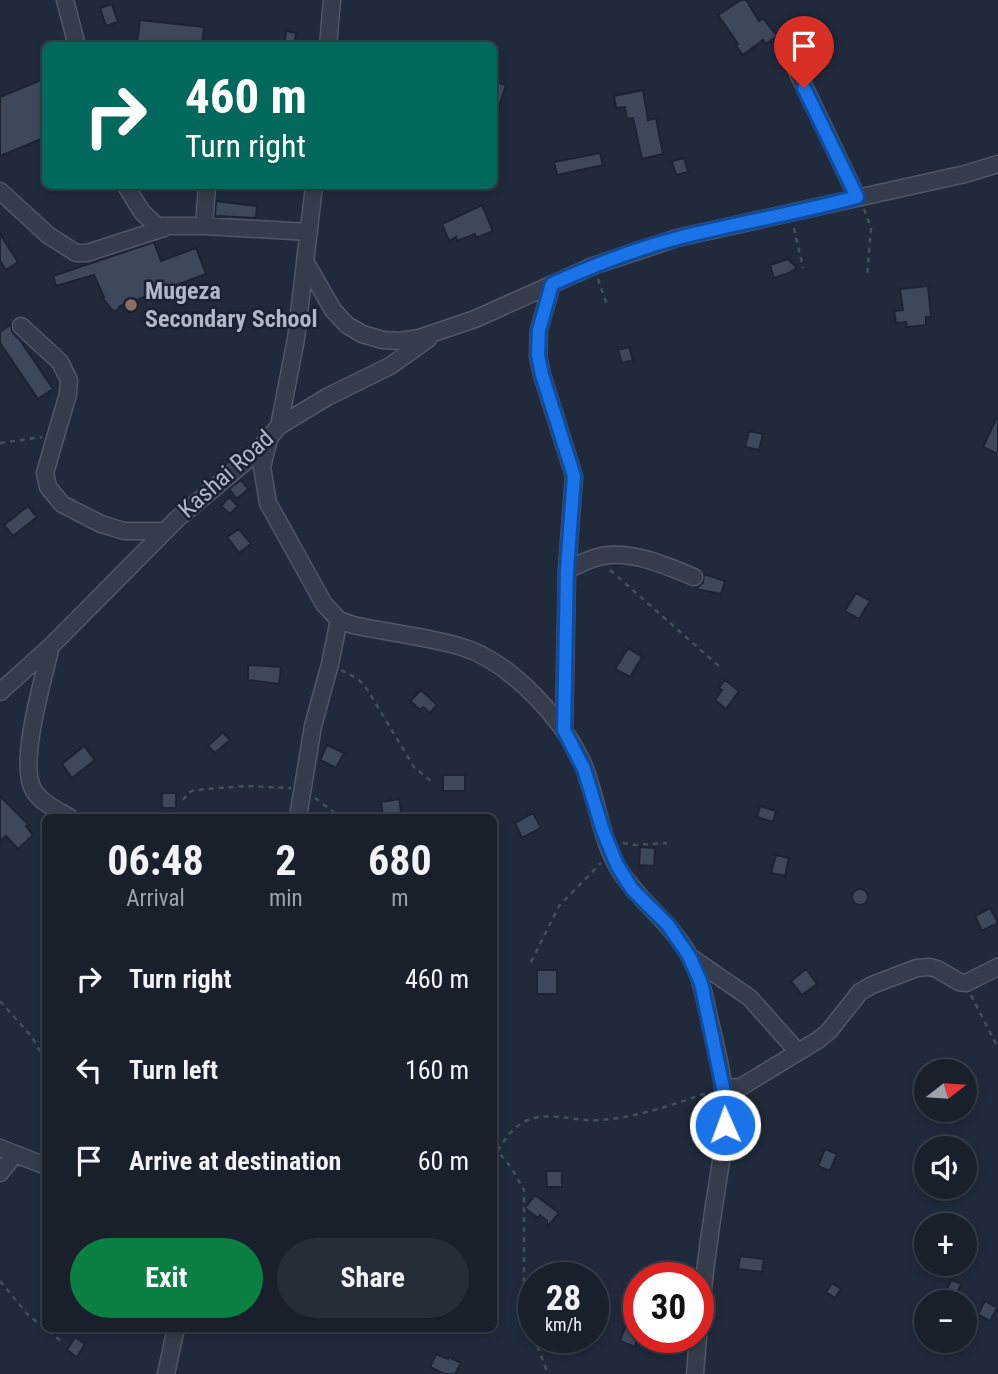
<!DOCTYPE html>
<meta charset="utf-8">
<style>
body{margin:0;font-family:"Roboto Condensed",sans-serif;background:#262d38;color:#f1f3f6;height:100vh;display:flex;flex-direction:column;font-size:26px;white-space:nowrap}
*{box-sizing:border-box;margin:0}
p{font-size:23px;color:#9fa3a9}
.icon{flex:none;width:38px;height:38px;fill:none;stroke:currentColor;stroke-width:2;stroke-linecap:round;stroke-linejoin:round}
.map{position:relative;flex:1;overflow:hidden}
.panel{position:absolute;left:42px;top:814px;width:455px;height:518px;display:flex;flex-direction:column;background:#19202c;border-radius:10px;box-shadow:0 4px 10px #0003,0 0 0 2px #373e48}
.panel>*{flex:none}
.guide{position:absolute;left:42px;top:42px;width:455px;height:147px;border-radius:10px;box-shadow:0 4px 10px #0003,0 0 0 2px #373e48;background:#00695c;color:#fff;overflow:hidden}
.needle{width:46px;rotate:73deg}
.controls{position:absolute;left:914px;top:1059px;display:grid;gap:14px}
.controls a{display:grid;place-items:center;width:63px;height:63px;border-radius:50%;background:#19202c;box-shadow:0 4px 10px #0003,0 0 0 2px #373e48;font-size:35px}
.speed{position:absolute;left:518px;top:1262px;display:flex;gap:14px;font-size:35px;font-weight:700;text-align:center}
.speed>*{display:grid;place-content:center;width:91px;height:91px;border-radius:50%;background:#19202c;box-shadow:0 4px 10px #0003,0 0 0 2px #373e48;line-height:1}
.speed small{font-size:18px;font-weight:400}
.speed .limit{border:10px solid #d22;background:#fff;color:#111}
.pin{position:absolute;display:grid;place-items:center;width:60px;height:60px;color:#fff;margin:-72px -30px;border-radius:50% 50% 50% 0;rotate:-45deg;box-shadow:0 0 7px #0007}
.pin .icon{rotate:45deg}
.me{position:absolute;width:77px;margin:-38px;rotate:358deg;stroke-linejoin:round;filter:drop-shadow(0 0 5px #0008)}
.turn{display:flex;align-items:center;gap:24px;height:147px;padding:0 28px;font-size:32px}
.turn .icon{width:91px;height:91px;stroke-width:2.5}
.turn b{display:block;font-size:49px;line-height:60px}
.eta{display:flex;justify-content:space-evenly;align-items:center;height:119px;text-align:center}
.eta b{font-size:42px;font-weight:700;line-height:49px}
.primary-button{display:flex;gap:14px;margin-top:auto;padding:14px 28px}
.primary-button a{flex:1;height:80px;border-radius:42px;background:#0b8043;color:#fff;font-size:28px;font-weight:700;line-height:80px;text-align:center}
.primary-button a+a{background:#262d38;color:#f1f3f6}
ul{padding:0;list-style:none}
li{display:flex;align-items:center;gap:21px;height:91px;padding:0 28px}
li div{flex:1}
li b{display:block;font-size:26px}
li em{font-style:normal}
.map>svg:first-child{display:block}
.building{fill:#3d485b;stroke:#1c2332;stroke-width:2}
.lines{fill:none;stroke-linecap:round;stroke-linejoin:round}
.minor-casing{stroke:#505766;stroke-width:19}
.path{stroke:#3e5356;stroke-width:2.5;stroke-dasharray:5 5;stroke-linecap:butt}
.minor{stroke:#353c4b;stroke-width:16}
.route-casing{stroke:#114b97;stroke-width:18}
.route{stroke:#1a73e8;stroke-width:12}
.education-dot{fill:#8d6e63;stroke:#1a2130;stroke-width:2.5}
.labels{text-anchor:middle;stroke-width:5;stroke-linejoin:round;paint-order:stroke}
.poi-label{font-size:24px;font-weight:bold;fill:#b0b7c7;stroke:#1a2130;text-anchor:start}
.street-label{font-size:24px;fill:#b0b7c7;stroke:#1a2130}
</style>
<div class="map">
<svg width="998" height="1374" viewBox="0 0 998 1374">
<rect width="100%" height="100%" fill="#212a3b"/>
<path class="building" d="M741 0H746L759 21 763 18 777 36 766 44 763 40 743 55 736 46 738 44 718 15Z
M112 4 118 22 106 26 100 8Z
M140 20 204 27 202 46 137 44Z
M286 31 296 33 294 46H284Z
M46 78V137L0 156V97Z
M494 81 506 85 496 116H494Z
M643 90 648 120 656 118 663 154 642 159 633 118 627 119 625 107 616 108 614 96Z
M600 153 603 165 557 175 554 162Z
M684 158 688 172 676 175 672 161Z
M216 201 257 206 256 218 215 216Z
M482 205 493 231 476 238 475 234 457 241 456 237 449 241 442 224Z
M0 234 18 262 6 270 0 261Z
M154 242 161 261 196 248 206 274 120 306 117 311 112 310 102 297H104L94 275 56 286 53 276Z
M788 259 797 268 789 273 774 278 770 265Z
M928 286 931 317H926V325L907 327 906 322 896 323 894 311 903 310 900 289Z
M10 325 13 333 20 340 53 389 38 399 0 343V332Z
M629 347 633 360 622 363 618 350Z
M998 415V454L983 447Z
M749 431 763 434 759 450 745 447Z
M241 480 248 489 237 499 229 489Z
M229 497 238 506 230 514 221 506Z
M28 506 37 517 13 536 4 525Z
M239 529 251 544 239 553 227 537Z
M704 574 725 581 721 594 696 589 703 582Z
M856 593 870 601 859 619 845 611Z
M628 648 642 657 630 677 615 669Z
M248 665 281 667 279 684 248 680Z
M725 680 739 691 726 709 715 700 722 690 719 688Z
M421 690 437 705 430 713 423 707 420 710 410 701Z
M223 732 230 740 215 753 208 746Z
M327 745 344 753 336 768 320 760Z
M84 746 95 760 72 778 62 764Z
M443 775H465V791H443Z
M162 793H176V808H162Z
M0 796 28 824 26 826 33 835 18 849 6 836 0 841Z
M399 799 402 817H383L381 802Z
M760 806 776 811 773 822 757 817Z
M533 813 541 828 522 838 515 823Z
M640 847 655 848 654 866 639 865Z
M776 855 789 858 785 876 771 873Z
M852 897a8 8 0 1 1 16 0a8 8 0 1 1-16 0Z
M990 908 998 923 982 931 975 916Z
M806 969 817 984 802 995 791 981Z
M537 970H557V994H537Z
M825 1149 837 1154 830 1171 818 1166Z
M546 1171H562V1187H547Z
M535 1195 559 1213 547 1227V1221L540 1215 538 1218 525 1208Z
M740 1256 764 1259 762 1272 738 1269Z
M951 1280 961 1284 956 1296 946 1292Z
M832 1283 841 1289 835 1298 826 1292Z
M985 1301 997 1308 990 1321 978 1314Z
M625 1327 639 1332 635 1347 620 1341Z
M75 1337 85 1344 77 1357 67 1350Z
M436 1354 448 1359 449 1357 461 1363 455 1374H444L430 1367Z"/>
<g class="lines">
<defs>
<path id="minor" d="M65 0 77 46
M328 46 332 0
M786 48 857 197
M126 186 142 212 157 226H204L309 232
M0 191 48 235 76 253H87L164 228
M204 226 207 186
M305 261 333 310 347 325 362 334 383 340 400 341 419 338 475 319 593 266 677 238 965 174 998 164
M552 284 539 330 538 356 542 375 574 476 567 570 564 730
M21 326 60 362 69 380 68 394 45 473 48 487 62 504 101 524 124 531H164
M279 426 327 397 390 366 428 339
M269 439 262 467 268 503 324 604 339 620 353 625C389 633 427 636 462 647 511 662 564 720 584 766 597 799 600 835 617 866 637 900 671 922 690 957 701 977 705 999 710 1022 718 1055 727 1091 725 1126 723 1157 716 1189 712 1220 706 1258 702 1297 698 1336
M567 570C580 564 594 556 609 555 638 553 667 566 694 577
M51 646C44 677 17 765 34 791 42 803 57 810 69 817
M0 692 51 646 177 519 255 454 279 426 296 339 314 186
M298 817 313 726 330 664 339 620
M689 956 750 998 797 1051
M723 1088 741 1087 818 1040 829 1031 860 992 872 985 917 968 929 967 937 969 959 982 966 983 998 967
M0 1148 46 1166
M0 1173 15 1154
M166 1374 176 1328
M695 1374 698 1337"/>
</defs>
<use href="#minor" class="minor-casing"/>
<path class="path" d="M864 209 871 228 867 277
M794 228 803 268
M598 279 607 305
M0 443 42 437
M610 570 720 667
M341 670 358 679 367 689 414 767 432 782
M315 798 340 817
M183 800 188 793 194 790 245 786 291 788
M623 843 637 845 667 843
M531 962 559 906 601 863
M971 995 998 1048
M0 1001 32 1037 46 1062
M494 1147 511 1167 524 1190V1309L534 1335
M498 1151C505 1138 514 1126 528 1120 550 1111 576 1122 599 1120 637 1118 674 1104 710 1092
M0 1281 28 1315 61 1341
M534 1337 548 1374"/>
<use href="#minor" class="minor"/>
</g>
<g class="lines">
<defs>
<path id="route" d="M725 1125 723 1088 701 983 689 956 668 925 632 889 617 865 603 831 584 769 564 730 567 570 574 476 542 375 538 355 539 330 552 284C592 266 635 249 678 238 737 223 798 213 857 197L804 88"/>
</defs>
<use href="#route" class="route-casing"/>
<use href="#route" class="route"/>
</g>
<circle class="education-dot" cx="131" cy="305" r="7"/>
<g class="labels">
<g class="poi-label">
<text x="145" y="299">Mugeza<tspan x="145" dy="28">Secondary School</tspan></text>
</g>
<g class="street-label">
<text transform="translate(226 474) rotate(-42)" y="8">Kashai Road</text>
</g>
</g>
</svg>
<div class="controls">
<a><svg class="needle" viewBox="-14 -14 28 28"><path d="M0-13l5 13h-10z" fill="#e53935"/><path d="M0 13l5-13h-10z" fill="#9fa3a9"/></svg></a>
<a><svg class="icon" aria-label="sound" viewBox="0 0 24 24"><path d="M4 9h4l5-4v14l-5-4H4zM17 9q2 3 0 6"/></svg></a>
<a>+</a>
<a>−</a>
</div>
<div class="speed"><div>28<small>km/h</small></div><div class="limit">30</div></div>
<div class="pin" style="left:804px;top:88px;background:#d93025"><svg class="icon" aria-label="arrive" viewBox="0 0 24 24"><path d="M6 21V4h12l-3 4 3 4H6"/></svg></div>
<svg class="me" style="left:725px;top:1125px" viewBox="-20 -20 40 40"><circle r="17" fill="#1a73e8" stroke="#fff" stroke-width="3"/><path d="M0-11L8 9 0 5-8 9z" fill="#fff"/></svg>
<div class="guide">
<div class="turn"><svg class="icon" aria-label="right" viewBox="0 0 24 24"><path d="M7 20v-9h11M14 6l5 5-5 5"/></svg><div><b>460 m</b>Turn right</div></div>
</div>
<section class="panel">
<div class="eta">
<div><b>06:48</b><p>Arrival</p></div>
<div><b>2</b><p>min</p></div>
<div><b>680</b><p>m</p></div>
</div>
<ul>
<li><svg class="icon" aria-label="right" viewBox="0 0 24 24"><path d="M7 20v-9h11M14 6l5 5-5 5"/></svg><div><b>Turn right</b></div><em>460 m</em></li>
<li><svg class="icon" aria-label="left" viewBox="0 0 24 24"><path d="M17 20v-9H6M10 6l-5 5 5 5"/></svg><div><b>Turn left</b></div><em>160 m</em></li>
<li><svg class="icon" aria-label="arrive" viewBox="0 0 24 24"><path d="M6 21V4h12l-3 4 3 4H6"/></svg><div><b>Arrive at destination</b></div><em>60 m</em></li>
</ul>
<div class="primary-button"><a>Exit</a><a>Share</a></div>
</section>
</div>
